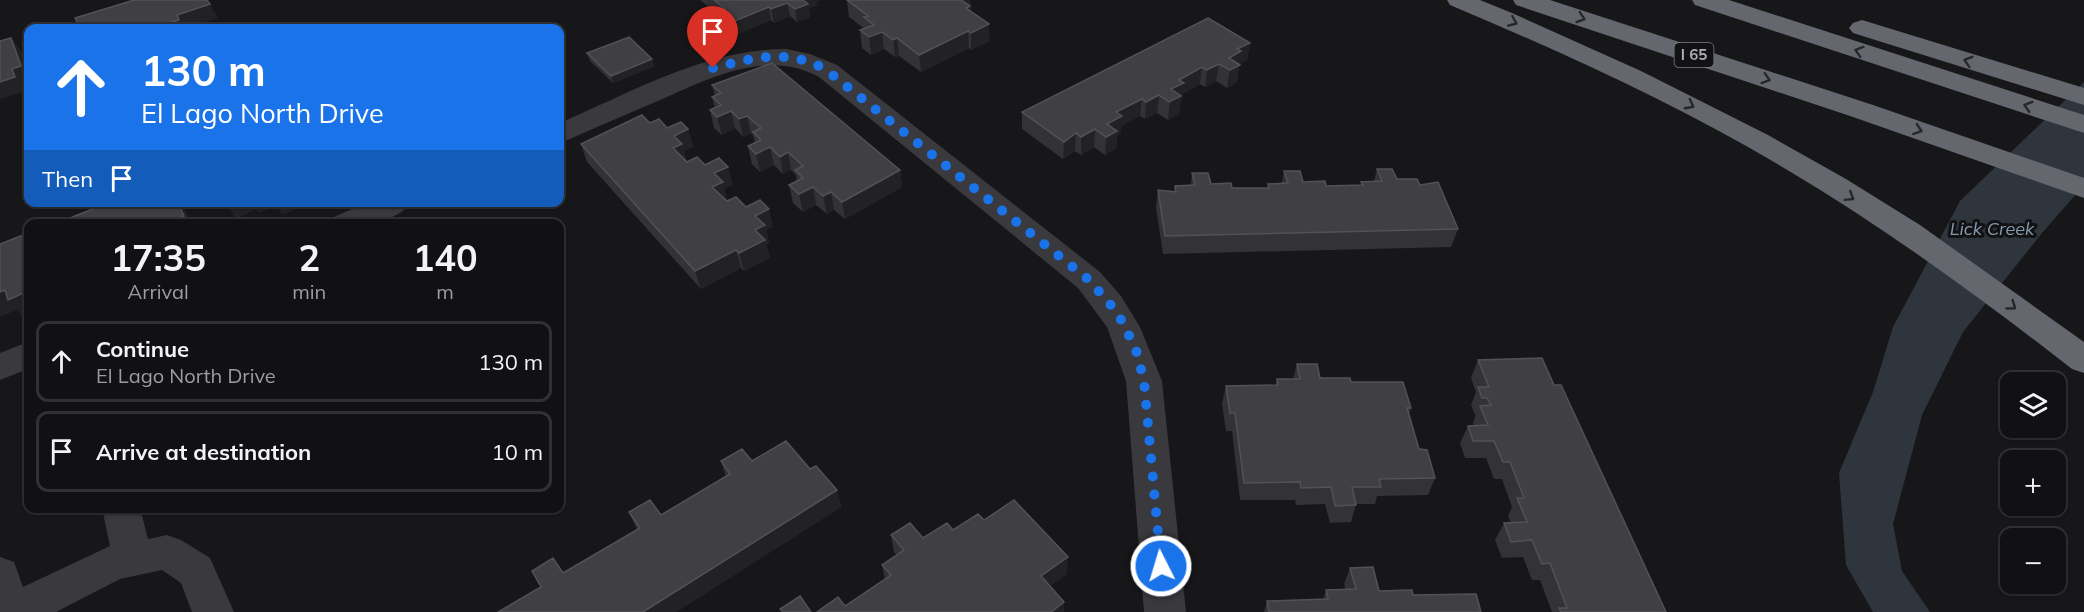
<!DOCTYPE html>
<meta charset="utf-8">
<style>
body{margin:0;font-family:Mulish,sans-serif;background:#1e1f21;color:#f1f3f6;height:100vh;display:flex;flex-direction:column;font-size:22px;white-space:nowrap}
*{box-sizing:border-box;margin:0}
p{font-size:20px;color:#9c9da0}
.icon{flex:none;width:33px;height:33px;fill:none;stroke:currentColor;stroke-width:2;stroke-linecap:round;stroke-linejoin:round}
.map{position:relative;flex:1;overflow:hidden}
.sheet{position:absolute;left:24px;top:219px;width:540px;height:294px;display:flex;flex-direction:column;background:#111113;border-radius:12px;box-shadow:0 2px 4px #0004,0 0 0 2px #303133}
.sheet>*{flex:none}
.hud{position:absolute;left:24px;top:24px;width:540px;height:183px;border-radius:12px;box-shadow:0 2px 4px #0004,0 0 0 2px #303133;background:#1a73e8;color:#fff;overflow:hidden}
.tools{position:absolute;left:2000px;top:372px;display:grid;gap:12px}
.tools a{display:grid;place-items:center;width:66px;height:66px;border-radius:12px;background:#111113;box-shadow:0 2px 4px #0004,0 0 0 2px #303133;font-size:30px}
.pin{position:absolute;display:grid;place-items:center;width:51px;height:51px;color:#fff;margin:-62px -26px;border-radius:50% 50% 50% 0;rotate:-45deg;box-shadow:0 0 6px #0007}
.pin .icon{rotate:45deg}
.me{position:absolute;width:66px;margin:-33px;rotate:355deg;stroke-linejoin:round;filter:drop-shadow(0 0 4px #0008)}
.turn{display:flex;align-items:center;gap:21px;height:126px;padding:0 18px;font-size:27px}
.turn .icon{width:78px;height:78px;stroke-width:2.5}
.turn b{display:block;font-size:42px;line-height:51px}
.then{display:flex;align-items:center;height:57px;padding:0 18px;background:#0003;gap:12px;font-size:22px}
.eta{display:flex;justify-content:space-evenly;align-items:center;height:102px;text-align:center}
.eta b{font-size:36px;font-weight:700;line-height:42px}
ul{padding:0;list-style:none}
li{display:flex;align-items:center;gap:18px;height:81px;margin:0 12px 9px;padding:0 6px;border:3px solid #303133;border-radius:12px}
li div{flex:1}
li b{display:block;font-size:22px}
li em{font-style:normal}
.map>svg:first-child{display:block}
.water{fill:#2e353c}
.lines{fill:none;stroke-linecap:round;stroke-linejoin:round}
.minor{fill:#39393e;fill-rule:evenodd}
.highway{fill:#65676e;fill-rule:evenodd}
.wall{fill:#333337}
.shaded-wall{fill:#222225}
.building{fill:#404044;stroke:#515256;stroke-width:1.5}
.oneway{stroke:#27272a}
.route{stroke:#1a73e8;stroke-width:10;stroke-dasharray:0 18}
.labels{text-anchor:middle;stroke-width:6;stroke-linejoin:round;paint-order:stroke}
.shield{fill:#121214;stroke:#7d7f86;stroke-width:1.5}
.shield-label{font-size:15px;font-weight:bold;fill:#abaeb7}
.water-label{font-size:18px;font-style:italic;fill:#859aaf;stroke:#121214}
</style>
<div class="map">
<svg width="2084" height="612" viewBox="0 0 2084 612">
<rect width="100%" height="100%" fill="#171719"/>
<path class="water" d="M2084 82V185L2042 233 1963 332 1922 415 1893 524 1902 571 1930 612H1873L1846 565 1839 473 1873 392 1893 327 1960 201Z"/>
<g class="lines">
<path class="minor" d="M786 49 810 54 837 65 1100 272 1121 296 1140 327 1162 381 1186 612H1144L1126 381 1107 327 1078 288 819 77C766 48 708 79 658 101 629 113 599 126 570 139L560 142V123C632 92 706 49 786 49Z
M368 202H411C396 226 354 224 330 224L334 217Z
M28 342V369L0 380V353Z
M102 508H140L148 539 167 535 181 540 210 558 234 612H192L181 583 162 570 120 579 56 612H0V557L14 562 23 587 110 546Z"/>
<path class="highway" d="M1447 0H1480L1512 13 1641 71 1768 135 1846 179 1920 225 2084 342V373L2072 369C1981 298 1888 230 1789 171 1681 106 1566 54 1450 5Z
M1513 0H1550L1873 105 2084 178V198L1853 117 1516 5Z
M1692 0H1729L2084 115V133L1695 5Z
M1862 20 2084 88V105L1853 33 1849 28 1853 23Z"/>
</g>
<path class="wall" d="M700 0H821L816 2 817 5 809 8 810 17 797 22 790 16 774 23 771 20 738 34 725 23 724 19Z
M847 0H970L971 12 990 41 971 50 969 48 921 72 899 56 895 57 884 49 871 55 862 48 860 30 865 29 849 17Z
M1250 43 1247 60 1239 64 1237 82 1227 88 1216 81 1205 87 1200 84 1183 94 1182 100 1181 101 1179 114 1168 120 1157 113 1145 119 1140 116 1121 126V133L1117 136 1116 148 1105 155 1094 147 1081 155 1075 151 1063 159 1022 129V112Z
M587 53 655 66 613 83 590 61Z
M712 85 900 170 902 187 845 219 834 210 827 214 816 205 803 212 793 203 789 185 797 181 796 175 791 170 783 174 774 165 760 172 752 164 748 146 755 143 753 135 751 133 743 137 735 128 722 135 714 128 710 110 715 108 712 97 715 96Z
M650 123 667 128 688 129 693 147 684 151 687 162 705 165 728 167 732 185 724 188 727 200 726 201 746 207 773 227 766 230 769 243 766 244 770 258 744 271 741 268 701 289 587 162 581 144Z
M1377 169 1397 179 1420 185 1458 229 1451 247 1163 254 1156 208 1158 190 1174 191 1175 186 1191 185 1192 173 1211 184 1232 188H1267L1268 184 1282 183 1284 171 1303 182 1326 186 1361 185V182L1374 181Z
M1478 360 1554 385 1666 612H1552L1540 580H1532L1523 557 1502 558 1495 540 1504 523H1511L1508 516 1512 507 1502 479H1494L1486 458H1465L1460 443 1468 426H1474L1473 423 1476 415H1475L1471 405 1476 392 1471 378Z
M1297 364 1320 378 1351 382 1411 408 1409 414 1419 449 1435 478 1428 495 1377 496 1375 504H1356L1351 522 1330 523 1325 504 1296 505 1295 500H1240L1232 431H1226L1222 404 1226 386 1275 385 1277 379H1293Z
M721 461H752L810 469 837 490 841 507 676 612H498L637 530 629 512 661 515 726 477Z
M984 520 1067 574 1050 586 1064 602V612H817L845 606 885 579 882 565 897 555 894 552 891 535 923 538Z
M1350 568 1379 591 1413 595 1481 612H1264L1267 601 1323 599 1326 590H1346L1344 584Z"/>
<path class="shaded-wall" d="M800 0H821L816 2 817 5 809 8 810 17 797 22 795 9Z
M959 0H970L971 23Z
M787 3 790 16 774 23 771 9Z
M210 4 218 18 185 28H153L177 15Z
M769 7 771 20 738 34 735 21Z
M989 24 990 41 971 50V33Z
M968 31 969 48 921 72 919 55Z
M882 32 884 49 871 55 869 37Z
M11 38 21 51 28 72V80L22 82 25 91 0 99V82Z
M897 38 899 56 895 57 893 40Z
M1250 43 1247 60 1239 64 1237 82 1227 88 1230 70 1229 58 1237 49Z
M652 59 655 66 613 83 611 76Z
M1219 64 1216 81 1205 87 1207 70Z
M1202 67 1200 84 1183 94 1182 100 1181 101 1179 114 1168 120 1171 89 1179 80Z
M1159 95 1157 113 1145 119 1146 102Z
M1142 99 1140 116 1121 126V133L1117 136 1116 148 1105 155 1107 124 1116 112Z
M731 111 735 128 722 135 717 117Z
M747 116 751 133 743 137 739 119Z
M688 129 693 147 684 151 687 162 673 148 674 136Z
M1095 129 1094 147 1081 155V137Z
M1076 133 1075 151 1063 159 1064 142Z
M770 147 774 165 760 172 756 154Z
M788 152 791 170 783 174 780 157Z
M728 167 732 185 724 188 727 200 717 205 712 187 714 173Z
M900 170 902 187 845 219 842 202Z
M813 187 816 205 803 212 799 194Z
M831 192 834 210 827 214 823 196Z
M178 202H181L192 224H163Z
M225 202H300L302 207 282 215 277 206 258 213 256 209 236 219Z
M769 209 773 227 766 230 769 243 766 244 770 258 744 271 739 253 755 230V216Z
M736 250 741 268 701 289 695 271Z
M5 290 28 291V316L24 318 17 310 0 317V292Z
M837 490 841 507 676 612H643Z
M1068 557 1067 574 1041 593V576Z
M1064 602V612H1051Z"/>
<path class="building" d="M134 0H207L210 4 177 15 179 20 153 28H143L141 26 134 28H80L75 18Z
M714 0H803L808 4 795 9 787 3 771 9 769 7 735 21 722 10 725 9Z
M847 0H961L970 6 966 8 989 24 971 33 968 31 919 55 897 38 893 40 882 32 869 37 860 30 874 25 864 17 868 16Z
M1208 18 1250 43 1237 49 1241 51 1229 58 1240 65 1230 70 1219 64 1207 70 1202 67 1179 80 1184 83 1171 89 1181 96 1169 102 1159 95 1146 102 1142 99 1116 112 1122 116 1107 124 1117 131 1106 137 1095 129 1081 137 1076 133 1064 142 1022 112Z
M629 37 652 59 611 76 587 53Z
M11 38 21 66 12 69 15 77 0 82V41Z
M772 63 900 170 842 202 831 192 823 196 813 187 799 194 789 185 803 178 795 170 803 166 788 152 780 157 770 147 756 154 748 146 761 140 753 132 761 128 747 116 739 119 731 111 717 117 710 110 721 105 712 97 721 93 712 85Z
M642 115 650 123 659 119 667 128 681 122 688 129 674 136 682 144 673 148 687 162 697 157 705 165 719 158 728 167 714 173 723 182 712 187 727 201 736 197 746 207 760 200 769 209 755 216 765 225 755 230 765 240 739 253 736 250 695 271 581 144Z
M1377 169H1392L1397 179H1417L1420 185 1438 182 1458 229 1165 236 1158 190 1176 192 1175 186 1195 185 1192 173H1208L1211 184 1231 183 1232 188H1269L1268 184 1288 183 1284 171H1300L1303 182 1325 181 1326 186 1363 185 1361 182 1382 181Z
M110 202H178L184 216 163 224H55Z
M28 233V281L27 282 28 287V291L8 300 5 290 0 292V244Z
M1542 358 1554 385H1561L1666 612H1561L1559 608H1567L1550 563 1542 564 1532 540 1511 542 1504 523 1527 522 1517 498H1524L1510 462H1503L1494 441H1473L1468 426 1488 425 1480 406 1491 405 1487 398H1482L1478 387H1489L1478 360Z
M1297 364H1317L1320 378H1350L1351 382H1403L1411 408H1407L1419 449 1427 450 1435 478 1379 479 1381 487H1352L1356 505 1335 506 1331 487 1301 488 1300 482 1244 483 1235 413H1230L1226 386 1278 385 1277 379H1300Z
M786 441 810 469 816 466 837 490 643 612H498L541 587 532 571 553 558 563 573 640 528 629 512 650 500 661 515 730 474 721 461 742 449 752 461Z
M1014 500 1068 557 1041 576 1064 602 1051 612H817L838 597 845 606 891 575 882 565 904 550 891 535 910 523 923 538 947 523 953 530 978 514 984 520Z
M1373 567 1379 591 1412 590 1413 595 1476 594 1481 612H1269L1267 601 1328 599 1326 590 1356 589 1350 568Z
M800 596 811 612H783L780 609Z"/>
<defs><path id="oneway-chevron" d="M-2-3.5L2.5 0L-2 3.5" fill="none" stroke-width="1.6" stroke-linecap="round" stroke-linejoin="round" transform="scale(1.5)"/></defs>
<g class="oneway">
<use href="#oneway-chevron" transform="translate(1581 18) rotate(18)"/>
<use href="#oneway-chevron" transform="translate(1513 22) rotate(23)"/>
<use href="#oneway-chevron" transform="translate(1859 51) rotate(-162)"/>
<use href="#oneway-chevron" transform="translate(1968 61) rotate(-163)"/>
<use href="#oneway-chevron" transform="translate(1766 79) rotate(18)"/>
<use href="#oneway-chevron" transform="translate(1690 105) rotate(28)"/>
<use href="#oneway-chevron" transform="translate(2028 106) rotate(-162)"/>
<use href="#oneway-chevron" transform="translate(1918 130) rotate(19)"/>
<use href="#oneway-chevron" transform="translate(1850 197) rotate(32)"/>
<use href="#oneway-chevron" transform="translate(2012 306) rotate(36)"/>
</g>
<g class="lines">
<path class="route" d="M713 68C754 58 785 48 825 69L1089 280 1115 310 1123 323 1136 350 1144 381 1161 566"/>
</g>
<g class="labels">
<rect class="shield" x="1674.5" y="43" width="39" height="24" rx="4.5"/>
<g class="shield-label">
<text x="1694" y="60">I 65</text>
</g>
<g class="water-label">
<text x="1992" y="235">Lick Creek</text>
</g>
</g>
</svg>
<div class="tools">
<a><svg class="icon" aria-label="layers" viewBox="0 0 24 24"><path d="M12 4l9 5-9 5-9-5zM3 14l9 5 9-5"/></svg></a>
<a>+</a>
<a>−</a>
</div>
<div class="pin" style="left:713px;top:68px;background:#d93025"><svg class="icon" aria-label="arrive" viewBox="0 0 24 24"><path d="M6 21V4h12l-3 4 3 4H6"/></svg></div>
<svg class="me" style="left:1161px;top:566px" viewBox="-20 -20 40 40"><circle r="17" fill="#1a73e8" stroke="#fff" stroke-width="3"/><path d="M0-11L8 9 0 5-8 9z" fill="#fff"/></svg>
<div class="hud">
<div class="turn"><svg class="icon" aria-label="ahead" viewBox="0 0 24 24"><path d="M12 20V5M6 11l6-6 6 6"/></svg><div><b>130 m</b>El Lago North Drive</div></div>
<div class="then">Then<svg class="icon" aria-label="arrive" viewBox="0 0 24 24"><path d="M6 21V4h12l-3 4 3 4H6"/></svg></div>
</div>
<section class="sheet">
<div class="eta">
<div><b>17:35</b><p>Arrival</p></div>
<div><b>2</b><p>min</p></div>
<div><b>140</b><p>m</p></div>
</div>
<ul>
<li><svg class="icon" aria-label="ahead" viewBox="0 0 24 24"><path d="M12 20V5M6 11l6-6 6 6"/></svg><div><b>Continue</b><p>El Lago North Drive</p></div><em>130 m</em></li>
<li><svg class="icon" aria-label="arrive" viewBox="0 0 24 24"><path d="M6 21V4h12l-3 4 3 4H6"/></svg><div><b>Arrive at destination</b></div><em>10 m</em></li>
</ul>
</section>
</div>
